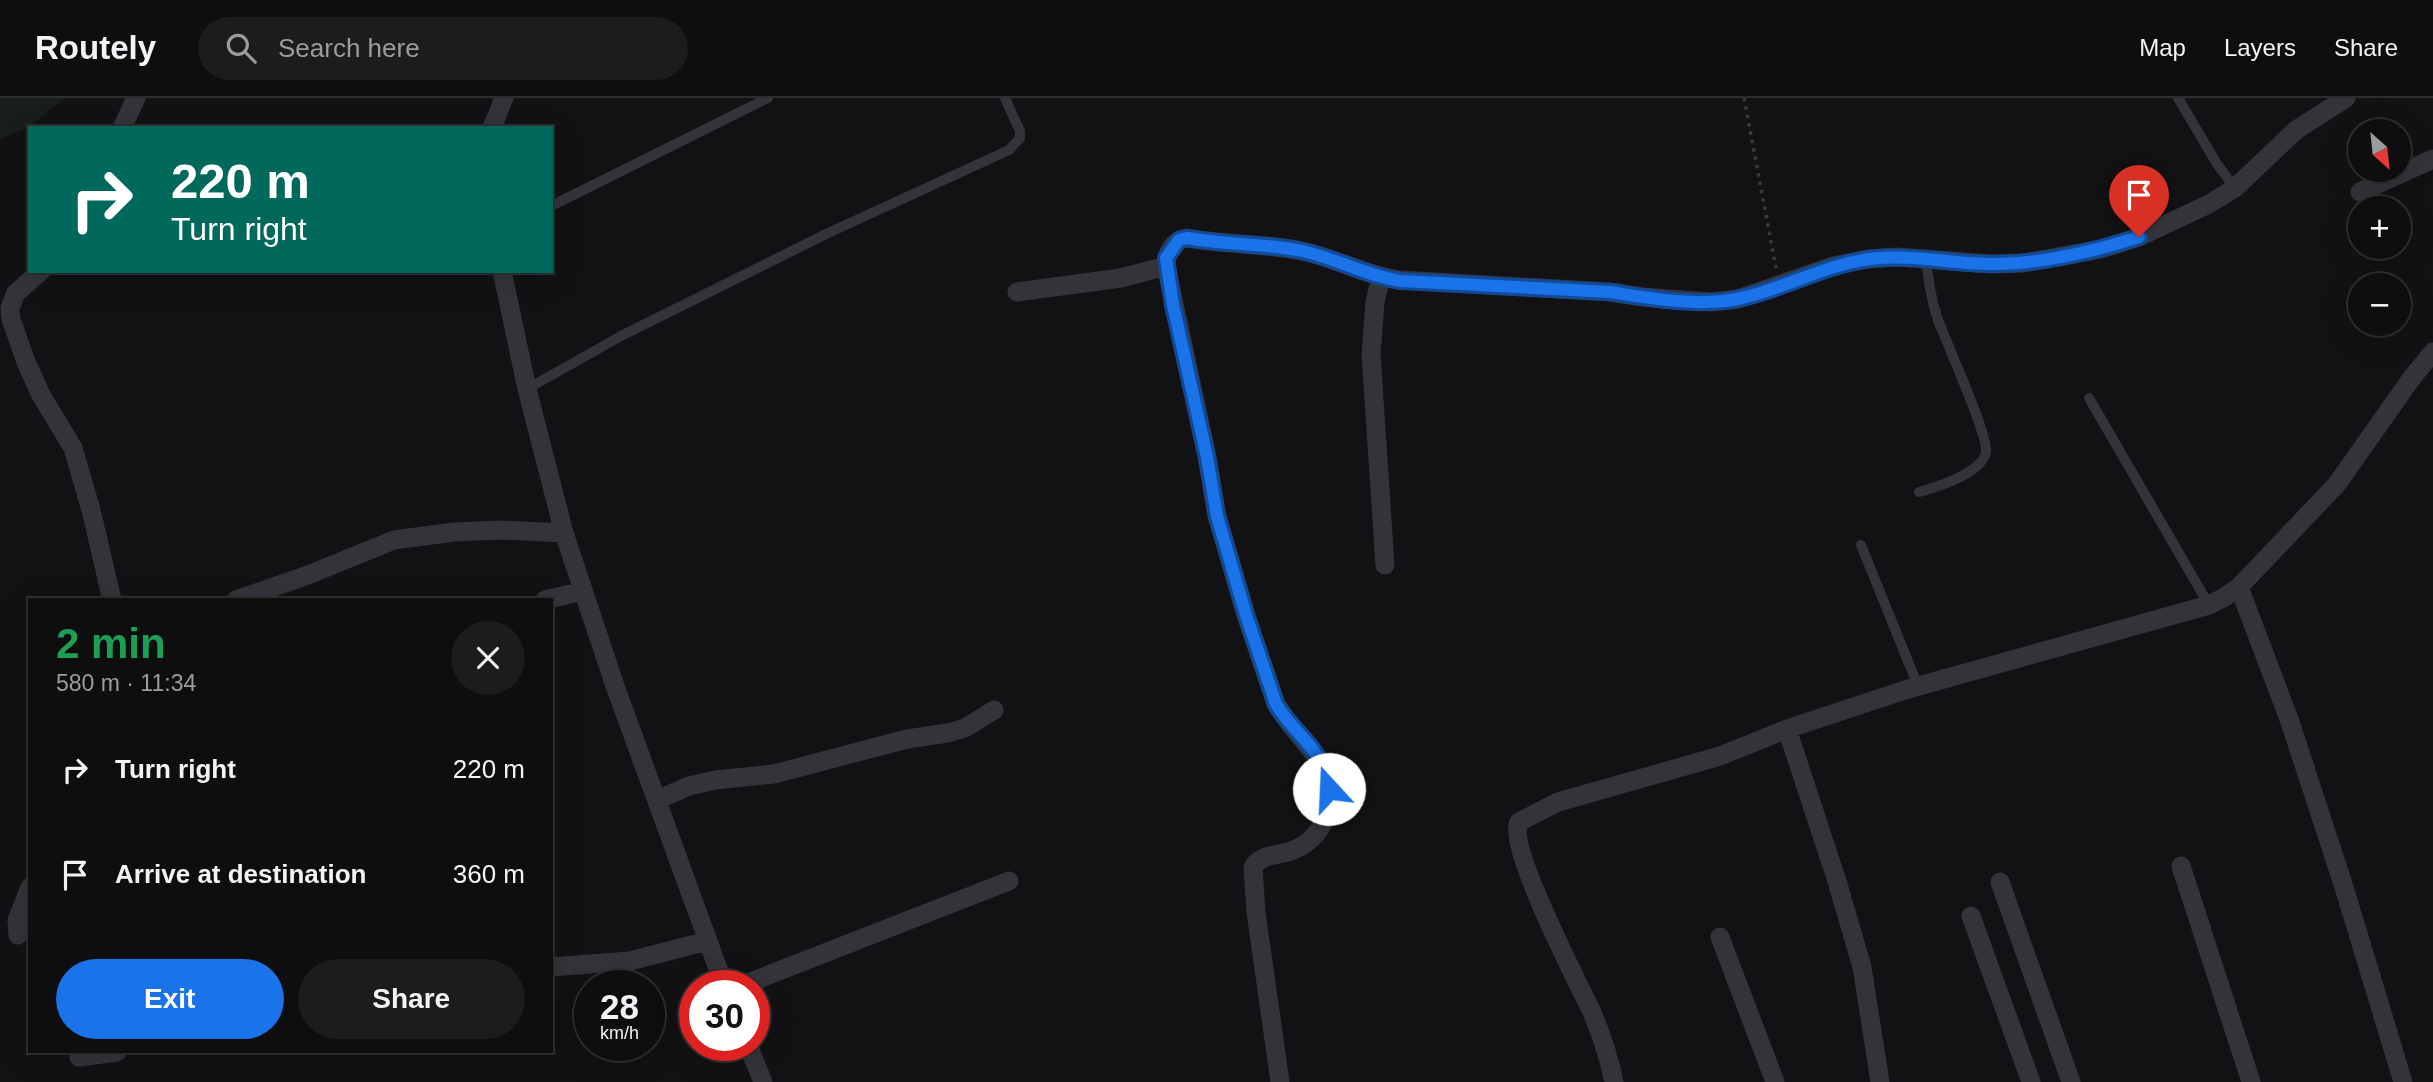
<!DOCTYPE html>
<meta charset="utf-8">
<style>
body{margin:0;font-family:Arial,sans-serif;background:#1c1c1d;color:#f1f3f6;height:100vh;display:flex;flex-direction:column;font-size:26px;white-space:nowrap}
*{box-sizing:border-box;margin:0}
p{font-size:23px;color:#9b9c9e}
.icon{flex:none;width:38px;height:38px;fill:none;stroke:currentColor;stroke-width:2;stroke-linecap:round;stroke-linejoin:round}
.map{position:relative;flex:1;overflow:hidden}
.drawer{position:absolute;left:28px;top:500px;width:525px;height:455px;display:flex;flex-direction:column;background:#0e0e0f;border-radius:0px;box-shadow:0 7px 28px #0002,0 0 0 2px #2e2e2f}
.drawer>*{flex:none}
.banner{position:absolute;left:28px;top:28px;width:525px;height:147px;border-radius:0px;box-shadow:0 7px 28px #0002,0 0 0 2px #2e2e2f;background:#00695c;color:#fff;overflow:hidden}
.needle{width:46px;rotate:153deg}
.controls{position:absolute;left:2348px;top:21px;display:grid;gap:14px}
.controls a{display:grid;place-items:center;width:63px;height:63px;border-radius:50%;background:#0e0e0f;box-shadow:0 7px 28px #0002,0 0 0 2px #2e2e2f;font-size:35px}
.speed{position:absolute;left:574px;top:872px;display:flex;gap:14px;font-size:35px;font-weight:700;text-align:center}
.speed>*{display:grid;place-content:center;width:91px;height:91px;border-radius:50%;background:#0e0e0f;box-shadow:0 7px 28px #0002,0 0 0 2px #2e2e2f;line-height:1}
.speed small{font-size:18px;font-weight:400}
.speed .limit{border:10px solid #d22;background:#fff;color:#111}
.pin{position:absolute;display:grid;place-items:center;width:60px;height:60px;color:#fff;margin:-72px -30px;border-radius:50% 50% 50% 0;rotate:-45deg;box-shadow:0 0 7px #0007}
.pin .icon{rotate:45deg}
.me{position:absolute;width:77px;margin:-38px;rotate:340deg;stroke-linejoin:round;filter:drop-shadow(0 0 5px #0008)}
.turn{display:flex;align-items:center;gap:24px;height:147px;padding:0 28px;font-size:32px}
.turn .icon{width:91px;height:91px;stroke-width:2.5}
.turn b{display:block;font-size:49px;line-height:60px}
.round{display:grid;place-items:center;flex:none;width:74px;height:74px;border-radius:37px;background:#1c1c1d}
.overview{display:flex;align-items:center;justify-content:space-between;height:119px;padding:0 28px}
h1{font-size:42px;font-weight:600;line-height:52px;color:#1e9e55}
.action{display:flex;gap:14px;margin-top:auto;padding:14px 28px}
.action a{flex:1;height:80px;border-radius:42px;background:#1a73e8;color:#fff;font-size:28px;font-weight:600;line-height:80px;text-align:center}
.action a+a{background:#1c1c1d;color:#f1f3f6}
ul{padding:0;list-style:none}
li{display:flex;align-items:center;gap:21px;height:105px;padding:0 28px}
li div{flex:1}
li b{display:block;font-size:26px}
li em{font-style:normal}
header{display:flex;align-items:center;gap:42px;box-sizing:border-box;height:98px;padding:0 35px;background:#0e0e0f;border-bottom:2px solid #2e2e2f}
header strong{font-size:33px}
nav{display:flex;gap:38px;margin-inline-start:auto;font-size:24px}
.search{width:490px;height:63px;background:#1c1c1d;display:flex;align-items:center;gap:18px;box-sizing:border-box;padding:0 24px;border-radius:38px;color:#9b9c9e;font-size:26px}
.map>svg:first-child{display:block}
.green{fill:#181f1b}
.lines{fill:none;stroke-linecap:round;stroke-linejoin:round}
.path{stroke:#393940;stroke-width:3.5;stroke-dasharray:3.5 5;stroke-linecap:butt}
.service{stroke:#333339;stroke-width:10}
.minor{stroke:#333339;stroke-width:19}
.route-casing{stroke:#114b97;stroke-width:18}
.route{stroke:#1a73e8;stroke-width:12}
</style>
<header>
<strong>Routely</strong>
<div class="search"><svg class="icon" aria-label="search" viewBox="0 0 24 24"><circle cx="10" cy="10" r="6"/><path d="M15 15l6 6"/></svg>Search here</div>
<nav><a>Map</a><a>Layers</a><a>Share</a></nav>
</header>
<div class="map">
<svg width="2433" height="984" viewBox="0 0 2433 984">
<rect width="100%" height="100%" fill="#121214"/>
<path class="green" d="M0 0H65L27 30 0 41Z"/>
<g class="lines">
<path class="path" d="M1744 0 1776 170"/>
<path class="service" d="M2178 0 2217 66 2235 90
M551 108 768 0
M527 291 621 238 826 136 1009 52 1020 40V33L1005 0
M2089 300 2209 507
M1919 394C1937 389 1982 375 1986 354 1989 338 1945 242 1937 219 1931 200 1928 181 1926 161
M1861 447 1918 588"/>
<path class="minor" d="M122 30 136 0
M492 30 504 0
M2360 94 2433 61
M41 173 16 195 10 210 11 221 26 264 41 297 73 350 91 412 112 502
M502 173 527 291 564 435 615 588 724 887
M1381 179 1375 204 1371 256 1385 467
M1017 194 1121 180 1166 168
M2239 489 2290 624 2343 786 2403 984
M236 502 308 477 394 442 454 434 501 432 564 435
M545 502 583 493
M1787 631 1837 783 1862 869 1880 984
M657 702 689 688 715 682 774 676 907 641 948 635 965 630 994 612
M2181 768 2251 984
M2000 784 2071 984
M1971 818 2031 984
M18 837 17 822 30 789
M1720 839 1775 984
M551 869 630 863 707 843
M743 887 1009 783
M748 947 763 984
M79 959 117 954
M1280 984 1256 814 1253 770C1259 756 1278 758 1291 753 1306 748 1320 735 1325 720 1342 667 1298 645 1276 606L1246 517 1217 418 1207 359 1166 168C1166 155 1174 141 1187 140 1225 147 1264 145 1302 153 1336 160 1366 178 1401 182L1610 194 1642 199 1712 204 1738 201 1833 168 1868 161 1897 159 1991 166 2024 165 2101 151 2139 139 2209 106 2235 90 2296 32 2346 0
M1614 984C1609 960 1601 935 1591 912 1577 883 1507 748 1519 724L1558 704 1720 658 1787 631 1908 591 2209 507 2225 499 2239 489 2337 386 2411 281 2433 254"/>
</g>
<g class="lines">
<defs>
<path id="route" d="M1329 691C1327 684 1325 676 1323 669 1313 645 1289 629 1276 606L1246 517 1217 418 1207 359 1173 207 1166 160 1179 142 1187 140C1225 147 1264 145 1302 153 1336 160 1366 178 1401 183L1610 194C1650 200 1696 209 1737 201 1783 192 1823 167 1870 161 1912 156 1951 166 1993 166 2042 166 2092 154 2139 139"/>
</defs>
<use href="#route" class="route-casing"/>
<use href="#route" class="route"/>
</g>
</svg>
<div class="controls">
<a><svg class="needle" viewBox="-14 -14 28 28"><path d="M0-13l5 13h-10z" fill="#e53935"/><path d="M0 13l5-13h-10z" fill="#9b9c9e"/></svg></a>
<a>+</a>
<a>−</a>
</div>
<div class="speed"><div>28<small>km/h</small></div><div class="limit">30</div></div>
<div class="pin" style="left:2139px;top:139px;background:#d93025"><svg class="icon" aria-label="arrive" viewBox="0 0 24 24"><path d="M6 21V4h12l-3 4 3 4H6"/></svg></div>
<svg class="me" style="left:1329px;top:691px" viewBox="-20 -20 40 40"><circle r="19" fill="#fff"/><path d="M0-13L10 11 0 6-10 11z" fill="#1a73e8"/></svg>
<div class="banner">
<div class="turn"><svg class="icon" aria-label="right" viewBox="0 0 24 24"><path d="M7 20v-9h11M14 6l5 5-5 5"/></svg><div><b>220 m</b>Turn right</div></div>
</div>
<section class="drawer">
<div class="overview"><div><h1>2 min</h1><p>580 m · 11:34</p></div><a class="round"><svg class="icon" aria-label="close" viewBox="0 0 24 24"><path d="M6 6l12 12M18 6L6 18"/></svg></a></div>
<ul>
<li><svg class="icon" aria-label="right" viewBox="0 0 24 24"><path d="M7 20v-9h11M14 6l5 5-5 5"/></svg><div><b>Turn right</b></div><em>220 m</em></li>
<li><svg class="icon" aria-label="arrive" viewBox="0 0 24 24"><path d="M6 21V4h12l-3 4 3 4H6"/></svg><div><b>Arrive at destination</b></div><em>360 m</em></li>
</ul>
<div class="action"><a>Exit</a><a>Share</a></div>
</section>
</div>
